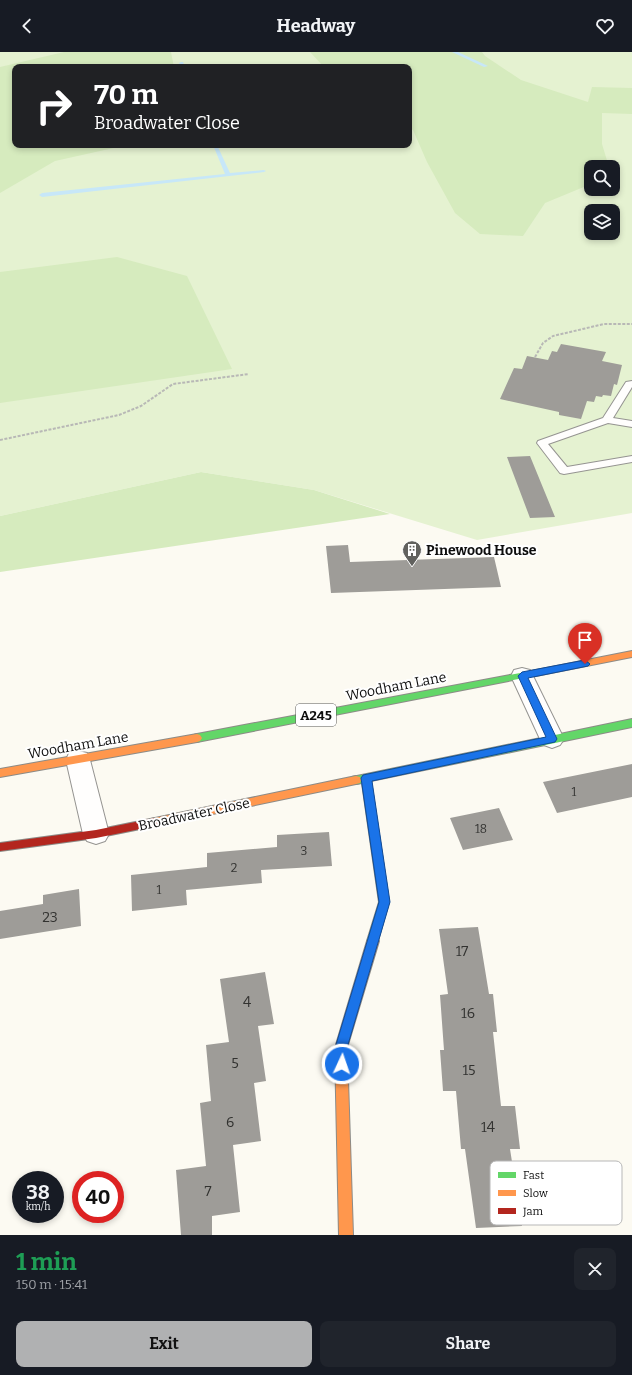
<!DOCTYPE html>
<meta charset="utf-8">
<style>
body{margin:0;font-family:Bitter,serif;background:#20242c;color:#f1f3f6;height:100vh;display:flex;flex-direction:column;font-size:15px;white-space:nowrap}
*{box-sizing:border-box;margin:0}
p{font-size:13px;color:#9ea1a6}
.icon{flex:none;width:22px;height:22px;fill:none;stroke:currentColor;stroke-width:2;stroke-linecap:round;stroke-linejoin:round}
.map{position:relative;height:1183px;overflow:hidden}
.details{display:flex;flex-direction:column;background:#171b24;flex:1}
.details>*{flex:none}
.banner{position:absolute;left:12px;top:12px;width:400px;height:84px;border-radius:8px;box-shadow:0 2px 6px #0003;background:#202124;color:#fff;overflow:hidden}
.tools{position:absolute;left:584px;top:108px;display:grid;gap:8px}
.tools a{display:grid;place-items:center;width:36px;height:36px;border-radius:8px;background:#171b24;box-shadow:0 2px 6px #0003;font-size:20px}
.speed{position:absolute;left:12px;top:1119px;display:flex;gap:8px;font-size:20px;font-weight:700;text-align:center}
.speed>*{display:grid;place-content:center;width:52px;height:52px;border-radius:50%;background:#171b24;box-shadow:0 2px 6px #0003;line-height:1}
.speed small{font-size:10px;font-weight:400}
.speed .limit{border:6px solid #d22;background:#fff;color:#111}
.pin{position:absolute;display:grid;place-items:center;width:34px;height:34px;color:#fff;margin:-41px -17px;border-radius:50% 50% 50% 0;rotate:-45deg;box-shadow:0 0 4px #0007}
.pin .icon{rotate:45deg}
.me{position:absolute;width:44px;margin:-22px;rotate:3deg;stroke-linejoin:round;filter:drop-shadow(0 0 3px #0008)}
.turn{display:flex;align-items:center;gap:14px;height:84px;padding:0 16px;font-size:18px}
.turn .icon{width:52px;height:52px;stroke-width:2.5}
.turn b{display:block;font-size:28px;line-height:34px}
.round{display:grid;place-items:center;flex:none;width:42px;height:42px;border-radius:8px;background:#20242c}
.overview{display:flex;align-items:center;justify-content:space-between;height:68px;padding:0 16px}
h1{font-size:24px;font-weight:700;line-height:30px;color:#1e9e55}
.cta{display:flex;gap:8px;margin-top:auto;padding:8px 16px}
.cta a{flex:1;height:46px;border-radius:8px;background:#b0b1b2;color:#111;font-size:16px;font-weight:700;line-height:46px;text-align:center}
.cta a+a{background:#20242c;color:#f1f3f6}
header{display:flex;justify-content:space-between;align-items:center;height:52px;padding:0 16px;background:#171b24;font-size:18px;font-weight:700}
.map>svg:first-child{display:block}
.green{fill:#e5f2d1;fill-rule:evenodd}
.forest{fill:#d6ebbe}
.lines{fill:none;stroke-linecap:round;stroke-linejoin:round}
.stream{fill:#c7e7f8;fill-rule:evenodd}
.building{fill:#9e9c98}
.lane-casing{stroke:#959491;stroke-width:2}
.street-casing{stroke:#959491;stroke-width:2}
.fast-casing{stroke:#8c8b87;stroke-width:2}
.slow-casing{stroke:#8c8b87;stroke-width:2}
.jam-casing{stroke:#8c8b87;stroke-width:2}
.path{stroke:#b8b8b6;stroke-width:2;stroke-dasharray:3 1.5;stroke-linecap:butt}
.lane{fill:#fffefd;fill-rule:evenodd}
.street{fill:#fffefd;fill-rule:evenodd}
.fast{fill:#63d668;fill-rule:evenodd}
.slow{fill:#ff974d;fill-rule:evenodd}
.jam{fill:#b3261e;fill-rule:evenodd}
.route{fill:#1a73e8;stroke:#114b97}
.labels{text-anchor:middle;stroke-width:4;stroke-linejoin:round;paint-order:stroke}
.number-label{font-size:12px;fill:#323230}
.shield{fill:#fff;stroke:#565656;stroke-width:1}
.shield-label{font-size:13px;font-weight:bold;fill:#0e0e0e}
.poi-label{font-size:14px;font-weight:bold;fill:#0e0e0e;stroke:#fff;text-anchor:start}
.street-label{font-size:14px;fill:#0e0e0e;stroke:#fff}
.near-number-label{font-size:14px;fill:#323230}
.key{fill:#fff;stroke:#b7b7b7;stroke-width:1}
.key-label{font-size:11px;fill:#0e0e0e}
</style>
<header><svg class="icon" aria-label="back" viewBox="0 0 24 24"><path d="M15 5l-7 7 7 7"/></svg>Headway<svg class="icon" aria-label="heart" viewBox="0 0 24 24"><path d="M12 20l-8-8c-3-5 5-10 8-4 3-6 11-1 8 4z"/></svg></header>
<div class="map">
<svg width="632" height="1183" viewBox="0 0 632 1183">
<rect width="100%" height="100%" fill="#fcfaf2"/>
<path class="green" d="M0 0H632V461L477 488 314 438 201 420 0 464ZM15 15H409V93H15ZM591 115H613V137H591ZM591 159H613V181H591Z"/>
<path class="forest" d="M64 0H171L174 15H15V93H127L55 109 0 141V15Z
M310 0H482L485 4 521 28 588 50 592 35 632 36V62L602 61V92L609 115H591V132L545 151 523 184 480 182 455 161 427 110 413 78 409 76V15H324Z
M117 205 187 224 232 317 0 351V220Z
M201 420 314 438 390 462 0 520V464Z"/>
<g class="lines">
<path class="stream" d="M452 0H458L488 14 484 15Z
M181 10H183L185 15H181L179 11Z
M213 93H217L230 121 264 118 266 119 264 120 42 145 39 143 42 141 225 122Z"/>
</g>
<path class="building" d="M561 292 606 300 602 309 622 313 617 333 614 332 611 344 603 343 602 345 596 344 594 350 587 349 581 367 559 363V360L500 347 514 316 522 317 527 304 548 308 552 299 557 300Z
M530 404 555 465 530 466 507 405Z
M348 493 350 510 494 505 501 535 331 541 326 494Z
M632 712V745L557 761 543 730Z
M499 756 513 788 463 798 450 766Z
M329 780 332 814 261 818 262 831 186 838 187 853 132 859 131 823 207 815V801L277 795V783Z
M79 837 81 874 0 887V859L43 852V843Z
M478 875 489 942H493L497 980H493L501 1054H515L520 1097H510L522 1174 476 1176 465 1097H461L456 1039H443L440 998H444L440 943 448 942 439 877Z
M265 920 274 972 258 974 266 1029 254 1031 261 1089 233 1093 240 1160 212 1164V1183H181L176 1118 206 1114 200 1051 211 1049 206 993 229 990 220 927Z"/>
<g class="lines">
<defs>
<path id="lane" d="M632 329V335L613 366 632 369V375L608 371 548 392 567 415 632 404V410L564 422 560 421 537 391 538 389 603 366 626 330Z"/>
<path id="street" d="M522 616 530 618 533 624 564 687 560 693 552 696 544 693 540 687 511 624 514 618Z
M78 699 87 701 90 708 109 782 105 789 96 792 87 789 83 782 66 708 69 701Z"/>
<path id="fast" d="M531 619 536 622 534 624 197 690 194 689 192 686 194 683 197 682Z
M632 667V675L371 729 389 850 377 892 373 894 369 892 367 889 379 850 362 731 356 732 352 731 351 728 352 725Z"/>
<path id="slow" d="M632 599V605L531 625 526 622 531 619Z
M197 682 200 683 202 686 200 689 197 690 0 725V717Z
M356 724 360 725 361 728 360 731 356 732 155 774 151 773 150 770 151 767 155 766Z
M373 884 377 886 379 889 347 996 353 1183H339L335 996 367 889 369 886Z"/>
<path id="jam" d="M155 766 159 767 160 770 159 773 155 774 96 786 0 799V791L96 778Z"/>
</defs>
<use href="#lane" class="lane-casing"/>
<use href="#street" class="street-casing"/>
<use href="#fast" class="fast-casing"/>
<use href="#slow" class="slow-casing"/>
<use href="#jam" class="jam-casing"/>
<path class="path" d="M535 305 543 291 553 284 604 272H632
M0 388 119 363 141 354 173 332 249 322"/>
<use href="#lane" class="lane"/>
<use href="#street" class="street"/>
<use href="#fast" class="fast"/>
<use href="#slow" class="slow"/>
<use href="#jam" class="jam"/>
</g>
<path class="route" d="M585 608 590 612 588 614 528 626 557 687 555 690 372 729 390 850 347 996 348 1012 346 1016 342 1017 337 1016 335 1012V996L379 850 361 726 363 723 546 685 518 624 522 620Z"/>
<defs>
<symbol id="building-pin" viewBox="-11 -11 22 30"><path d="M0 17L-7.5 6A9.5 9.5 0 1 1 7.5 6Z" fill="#61615e" stroke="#fff"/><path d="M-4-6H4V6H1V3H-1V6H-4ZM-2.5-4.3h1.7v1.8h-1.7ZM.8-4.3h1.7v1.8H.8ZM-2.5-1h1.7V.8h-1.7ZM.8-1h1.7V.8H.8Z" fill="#fff"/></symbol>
</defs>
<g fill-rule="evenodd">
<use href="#building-pin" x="401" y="487" width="22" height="30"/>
</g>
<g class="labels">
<g class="number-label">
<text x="574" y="744">1</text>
<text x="481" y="781">18</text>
<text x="304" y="803">3</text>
<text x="234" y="820">2</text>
<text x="159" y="842">1</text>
</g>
<rect class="shield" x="296" y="652" width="40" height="22" rx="3"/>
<g class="shield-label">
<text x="316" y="668">A245</text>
</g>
<g class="poi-label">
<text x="426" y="503">Pinewood House</text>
</g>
<g class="street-label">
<text transform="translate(396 634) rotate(-11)" y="5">Woodham Lane</text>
<text transform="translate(78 693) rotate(-10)" y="5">Woodham Lane</text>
<text transform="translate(194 762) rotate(-12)" y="5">Broadwater Close</text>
</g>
<g class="near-number-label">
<text x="50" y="870">23</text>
<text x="462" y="904">17</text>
<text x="247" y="955">4</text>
<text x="468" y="966">16</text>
<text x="235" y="1016">5</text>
<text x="469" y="1023">15</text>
<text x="230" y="1075">6</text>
<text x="488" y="1080">14</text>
<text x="208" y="1144">7</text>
</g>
</g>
<rect x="490" y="1109" width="132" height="64" rx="6" class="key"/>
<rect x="498" y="1120" width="18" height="6" fill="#63d668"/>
<rect x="498" y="1138" width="18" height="6" fill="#ff974d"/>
<rect x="498" y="1156" width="18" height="6" fill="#b3261e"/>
<g class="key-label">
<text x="523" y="1127">Fast</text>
<text x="523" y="1145">Slow</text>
<text x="523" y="1163">Jam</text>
</g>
</svg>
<div class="tools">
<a><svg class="icon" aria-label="search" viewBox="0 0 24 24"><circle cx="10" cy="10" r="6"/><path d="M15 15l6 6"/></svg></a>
<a><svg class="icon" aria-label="layers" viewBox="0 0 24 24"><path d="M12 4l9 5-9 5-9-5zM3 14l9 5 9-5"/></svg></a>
</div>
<div class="speed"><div>38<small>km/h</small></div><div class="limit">40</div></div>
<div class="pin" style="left:585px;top:612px;background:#d93025"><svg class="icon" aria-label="arrive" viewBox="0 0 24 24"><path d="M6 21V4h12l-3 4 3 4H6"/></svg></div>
<svg class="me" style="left:342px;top:1012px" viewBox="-20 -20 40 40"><circle r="17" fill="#1a73e8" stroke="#fff" stroke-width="3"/><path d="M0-11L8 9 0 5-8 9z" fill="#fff"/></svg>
<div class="banner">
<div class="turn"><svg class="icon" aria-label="right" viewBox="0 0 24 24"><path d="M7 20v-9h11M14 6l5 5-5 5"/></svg><div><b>70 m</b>Broadwater Close</div></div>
</div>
</div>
<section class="details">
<div class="overview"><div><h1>1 min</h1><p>150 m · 15:41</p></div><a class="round"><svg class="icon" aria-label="close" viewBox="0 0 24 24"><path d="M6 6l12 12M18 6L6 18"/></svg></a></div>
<div class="cta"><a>Exit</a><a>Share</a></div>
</section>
